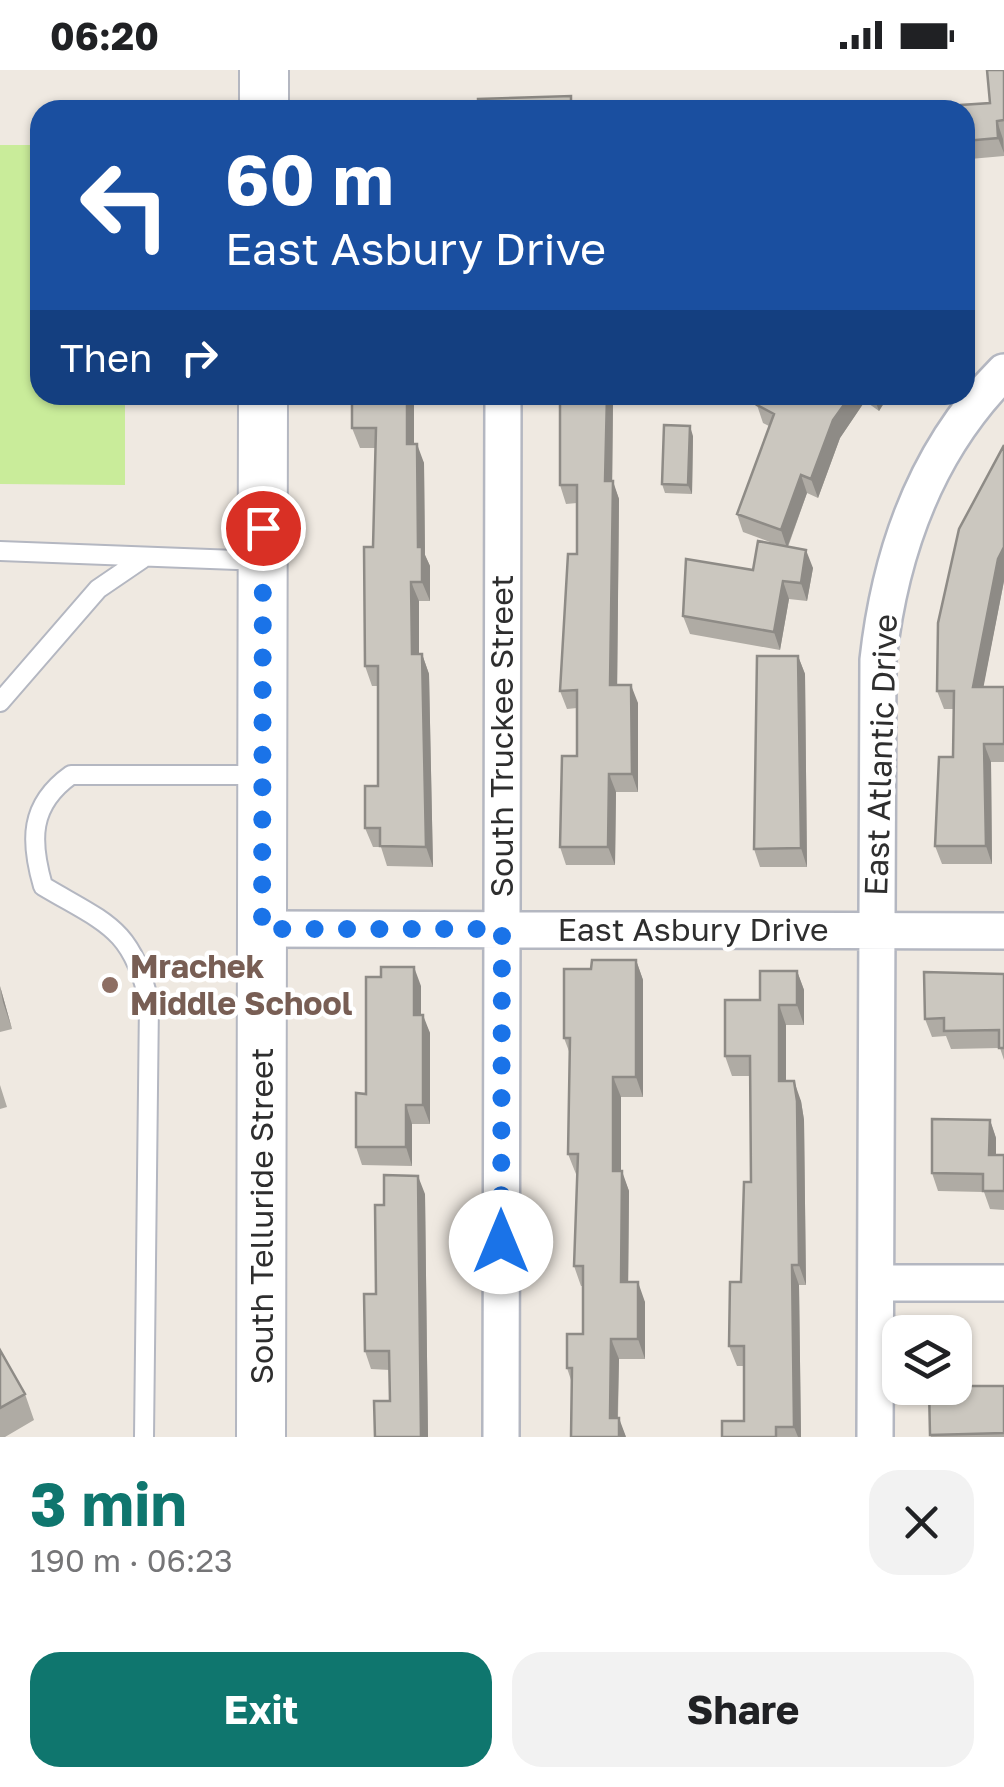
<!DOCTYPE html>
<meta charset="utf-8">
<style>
body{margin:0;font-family:"Golos Text",sans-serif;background:#f2f2f2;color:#202124;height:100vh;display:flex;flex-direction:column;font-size:38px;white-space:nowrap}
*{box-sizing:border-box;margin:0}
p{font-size:32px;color:#757577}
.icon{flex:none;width:55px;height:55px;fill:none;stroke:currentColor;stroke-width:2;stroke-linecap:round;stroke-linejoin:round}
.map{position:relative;height:1367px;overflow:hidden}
.drawer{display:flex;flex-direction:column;background:#fff;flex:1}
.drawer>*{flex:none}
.guide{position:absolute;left:30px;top:30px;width:945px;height:305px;border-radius:30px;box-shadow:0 2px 8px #0004;background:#1a4fa0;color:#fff;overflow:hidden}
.buttons{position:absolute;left:882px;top:1245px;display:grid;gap:20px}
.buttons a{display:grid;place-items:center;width:90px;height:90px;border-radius:20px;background:#fff;box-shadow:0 2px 8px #0004;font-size:50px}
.pin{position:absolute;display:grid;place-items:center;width:85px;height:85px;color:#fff;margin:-42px;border:5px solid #fff;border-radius:50%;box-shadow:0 2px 10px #0007}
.me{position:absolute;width:110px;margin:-55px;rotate:0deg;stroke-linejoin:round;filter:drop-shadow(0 0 8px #0008)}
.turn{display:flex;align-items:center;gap:35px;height:210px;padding:0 30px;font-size:45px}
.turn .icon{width:130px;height:130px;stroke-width:2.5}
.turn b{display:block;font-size:70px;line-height:85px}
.then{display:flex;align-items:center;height:95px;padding:0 30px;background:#0003;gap:20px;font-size:38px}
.round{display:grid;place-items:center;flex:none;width:105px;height:105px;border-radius:30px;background:#f2f2f2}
.headline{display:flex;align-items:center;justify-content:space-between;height:170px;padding:0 30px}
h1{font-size:60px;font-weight:700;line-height:75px;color:#0f766e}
.cta{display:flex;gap:20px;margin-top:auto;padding:20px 30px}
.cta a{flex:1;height:115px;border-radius:30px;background:#0f766e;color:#fff;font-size:40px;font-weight:700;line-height:115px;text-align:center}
.cta a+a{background:#f2f2f2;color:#202124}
.status{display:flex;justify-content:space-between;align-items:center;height:70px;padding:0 50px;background:#fff;direction:ltr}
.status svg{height:28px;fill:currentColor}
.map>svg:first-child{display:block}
.pitch{fill:#c9ec9a}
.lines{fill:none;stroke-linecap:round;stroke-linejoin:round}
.lane-casing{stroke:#b4b7c1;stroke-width:22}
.street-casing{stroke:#b4b7c1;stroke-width:40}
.secondary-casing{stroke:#b4b7c1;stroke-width:52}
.lane{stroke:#fff;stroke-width:18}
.street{stroke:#fff;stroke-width:35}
.secondary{stroke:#fff;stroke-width:48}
.wall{fill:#afaba4}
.shaded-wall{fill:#8e8b86}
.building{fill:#cbc7bf;stroke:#8e8b86;stroke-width:2.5}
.route{stroke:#1a73e8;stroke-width:18;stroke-dasharray:0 32.4}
.education-dot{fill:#8d6e63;stroke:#fff;stroke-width:4}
.labels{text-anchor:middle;stroke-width:9;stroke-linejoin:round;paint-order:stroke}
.street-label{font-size:32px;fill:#2e2e2e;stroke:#fff}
.education-label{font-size:32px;font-weight:bold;fill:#785e54;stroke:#fff;text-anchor:start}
</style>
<div class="status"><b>06:20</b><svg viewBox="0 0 49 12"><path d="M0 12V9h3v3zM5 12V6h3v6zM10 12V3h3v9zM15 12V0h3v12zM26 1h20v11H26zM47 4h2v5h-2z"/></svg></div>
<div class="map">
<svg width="1004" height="1367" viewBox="0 0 1004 1367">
<rect width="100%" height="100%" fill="#efe9e1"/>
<path class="pitch" d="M0 75H40V325H125V415L0 414Z"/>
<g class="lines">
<defs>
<path id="lane" d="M0 481 262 491
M0 632 98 519 142 489
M144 1367 149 932C132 857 105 853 43 816 30 771 29 735 71 705H262"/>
<path id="street" d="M263 859 1004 861
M876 1213H1004
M501 1367 503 325
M875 1367 878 590C890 482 926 380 1004 302"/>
<path id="secondary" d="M264 40V0
M261 1367 263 325"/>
</defs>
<use href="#lane" class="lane-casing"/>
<use href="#street" class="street-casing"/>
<use href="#secondary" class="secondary-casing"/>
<use href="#lane" class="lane"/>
<use href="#street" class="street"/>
<use href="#secondary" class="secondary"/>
</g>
<path class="wall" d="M1004 0V86L970 89 965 71 990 33Z
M352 325H432H414V374L424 393 425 485 430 496V531H419V584H422L429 604 433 797 387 796 381 777H373L365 758 378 716V616H372L365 596 373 477 375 378H360L352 358Z
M560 325H612L613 330 612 411 619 429 617 615 638 633V722H616L615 795H566L560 777 577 686V638L567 639 560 621 577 484V433L566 434 560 415Z
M763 325H889L879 341 865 331 840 368 818 428 807 423 788 477 813 498 807 531 789 529 780 580 690 564 683 546 753 500 778 475 743 462 737 444 769 356 763 353 757 335Z
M693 366 692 424 665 423 662 414Z
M1004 375V511L983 617H1004V692H991L992 794H942L935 776 953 687 954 639H944L937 621Z
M798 586 805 604 807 797H760L754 779Z
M636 890 643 910V1027H621V1101L629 1121 628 1212 645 1232V1289H619L618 1348 626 1367 572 1313 567 1298 583 1264V1216H581L574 1196 577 1104H576L568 1084 570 984 564 968 591 899Z
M797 901 804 920V955H786V1011L801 1031 804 1050 806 1215H799L801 1367H722L744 1351V1296H737L729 1276 741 1212 751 1112 750 1006H732L725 986 760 930Z
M1004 904V990L1000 978 951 979 946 966 932 967 925 949Z
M0 916 12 959 0 962Z
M421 916V945L430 963V1054H412V1096L362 1095 356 1077 366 1024Z
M0 1015 7 1037 0 1039Z
M990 1050 996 1068V1085H1004V1140L990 1139 984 1122 938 1121 932 1103Z
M425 1124 428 1367H375L390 1331V1300L371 1299 365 1281 376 1224 384 1135Z
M0 1280 25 1324 34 1350 5 1367H0Z
M1004 1316V1367H931L930 1365Z"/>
<path class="shaded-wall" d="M997 51 1003 69 1004 83 998 68Z
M407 325H414V393L407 374Z
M607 325H612L613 330 612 429 605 411Z
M851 325H863L865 331 840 368 818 428 811 409 833 350Z
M873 325H889L879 341Z
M690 356 693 366 692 424 688 415Z
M417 374 424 393 425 485 430 496V531L422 512 418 477Z
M801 405 807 423 787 478 781 460Z
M613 411 619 429 617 633 610 615Z
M1004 477V511L980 635 973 617 998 489Z
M806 480 813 498 807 531 801 513Z
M783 511 789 529 780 580 774 562Z
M411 512 419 531V604L412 584Z
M422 584 429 604 433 797 426 777Z
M798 586 805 604 807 797 801 778Z
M631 615 638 633V722L632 704Z
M984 674 991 692 992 794 986 776Z
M609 704 616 722 615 795 608 777Z
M636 890 643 910V1027L636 1007Z
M414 897 421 916V963L414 945Z
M797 901 804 920V955L797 935Z
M0 916 12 959 3 932Z
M779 935 786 955V1031L779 1011Z
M423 945 430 963V1054L423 1035Z
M613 1007 621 1027V1121L613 1101Z
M794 1011 801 1031 804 1050 806 1215 799 1195Z
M406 1035 412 1054V1096L406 1077Z
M990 1050 996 1068V1103L989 1085Z
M622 1101 629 1121 628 1232 621 1212Z
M418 1106 425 1124 428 1367H421Z
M792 1195 799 1215 801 1367H798L794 1357Z
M638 1212 645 1232V1289L638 1269Z
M611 1269 619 1289 617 1367 610 1348Z
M619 1348 626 1367H619Z"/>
<path class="building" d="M987 0H1004V50L997 51 998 68 965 71V40H961V35L990 33Z
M571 26V40H478V29Z
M352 325H407V374H417L418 477H422V512H411L412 584H422L426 777 380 776V758H365V716H378V596H365L364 477H373L376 358H352Z
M560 325H607L605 411H613L610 615H631L632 704H609L608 777H560L562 686H577V620L560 621 568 484H577V415H560Z
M763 325H851L833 350 811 409 801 405 781 460 737 444 774 344 757 335Z
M664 355 690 356 688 415 662 414Z
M1004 375V477L998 489 973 617H1004V674H984L986 776H935L939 687H953L954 621H937L938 553 959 459Z
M758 471 806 480 801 513 783 511 774 562 683 546 686 489 753 500Z
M757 586H798L801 778 754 779Z
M592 890H636V1007H613V1101H622L621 1212H638V1269H611L610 1348H619V1367H571L572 1298H567V1264H583V1196H574L578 1084H568L570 968H564V899H591Z
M381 897H414V945H423V1035H406V1077H356V1023L366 1024V907H381Z
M760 901H797V935H779V1011H794L797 1031 799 1195H792L794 1357H776V1367H722V1351H744V1276H729L730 1212H741L744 1112H751L750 986H725V930H760Z
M924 902 1004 904V978H999V960L944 961V948L925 949Z
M932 1049 990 1050 989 1085H1004V1121H983V1104L932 1103Z
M384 1105 418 1106 421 1367H375L374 1331H390L389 1281H365L364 1224H376L375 1135H384Z
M0 1280 25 1324 0 1338Z
M955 1316H1004V1363L930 1365 929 1318H955Z"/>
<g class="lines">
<path class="route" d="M263 458 262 859H502L501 1172"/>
</g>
<circle class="education-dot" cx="110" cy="915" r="10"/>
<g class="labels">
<g class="street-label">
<text transform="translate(502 666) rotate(-90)" y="11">South Truckee Street</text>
<text transform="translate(881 685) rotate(-88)" y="11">East Atlantic Drive</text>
<text x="693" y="871">East Asbury Drive</text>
<text transform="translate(262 1146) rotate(-90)" y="11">South Telluride Street</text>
</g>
<g class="education-label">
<text x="130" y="908">Mrachek<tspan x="130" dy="37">Middle School</tspan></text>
</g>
</g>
</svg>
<div class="buttons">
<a><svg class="icon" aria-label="layers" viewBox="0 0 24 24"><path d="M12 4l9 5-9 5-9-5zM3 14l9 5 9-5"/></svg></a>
</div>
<div class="pin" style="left:263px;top:458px;background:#d93025"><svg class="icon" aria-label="arrive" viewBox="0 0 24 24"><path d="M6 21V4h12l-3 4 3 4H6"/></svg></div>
<svg class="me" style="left:501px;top:1172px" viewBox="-20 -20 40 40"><circle r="19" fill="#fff"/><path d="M0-13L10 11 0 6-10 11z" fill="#1a73e8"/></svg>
<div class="guide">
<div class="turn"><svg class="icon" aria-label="left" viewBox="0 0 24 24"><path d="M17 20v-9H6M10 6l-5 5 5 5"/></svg><div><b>60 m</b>East Asbury Drive</div></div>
<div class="then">Then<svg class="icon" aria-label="right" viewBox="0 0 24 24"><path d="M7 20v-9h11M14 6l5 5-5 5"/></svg></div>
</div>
</div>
<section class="drawer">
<div class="headline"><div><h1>3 min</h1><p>190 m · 06:23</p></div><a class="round"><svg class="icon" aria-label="close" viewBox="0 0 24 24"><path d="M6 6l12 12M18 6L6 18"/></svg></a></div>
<div class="cta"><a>Exit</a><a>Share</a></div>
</section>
